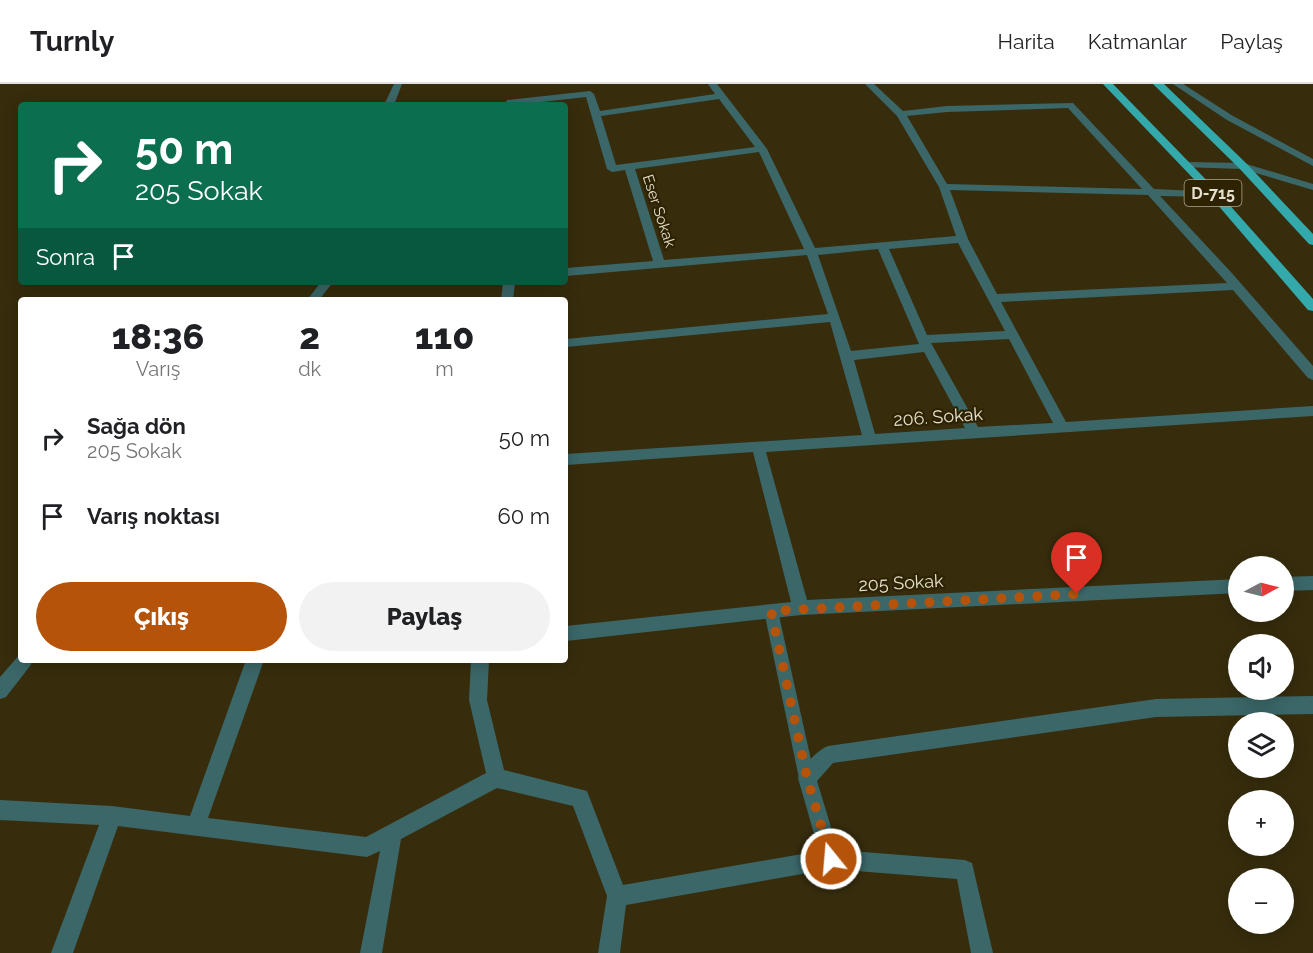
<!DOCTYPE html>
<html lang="tr">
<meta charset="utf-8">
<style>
body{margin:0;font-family:Raleway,sans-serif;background:#f2f2f2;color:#202124;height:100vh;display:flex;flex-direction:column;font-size:22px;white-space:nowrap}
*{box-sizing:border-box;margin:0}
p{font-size:20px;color:#757577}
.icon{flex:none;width:33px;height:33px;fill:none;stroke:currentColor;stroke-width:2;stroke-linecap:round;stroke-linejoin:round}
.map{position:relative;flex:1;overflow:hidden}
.sheet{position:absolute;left:18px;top:213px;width:550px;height:366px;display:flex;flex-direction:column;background:#fff;border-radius:6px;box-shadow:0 3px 15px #0003}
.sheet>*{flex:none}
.top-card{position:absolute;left:18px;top:18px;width:550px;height:183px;border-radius:6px;box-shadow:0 3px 15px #0003;background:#0b6e4f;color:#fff;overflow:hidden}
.needle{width:39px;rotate:83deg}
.fabs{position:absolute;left:1228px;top:472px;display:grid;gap:12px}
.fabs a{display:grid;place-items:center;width:66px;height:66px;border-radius:50%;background:#fff;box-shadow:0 3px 15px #0003;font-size:30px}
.pin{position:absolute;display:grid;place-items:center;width:51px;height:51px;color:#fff;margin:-62px -26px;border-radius:50% 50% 50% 0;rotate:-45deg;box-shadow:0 0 6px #0007}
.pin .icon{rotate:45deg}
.me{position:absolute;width:66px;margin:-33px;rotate:343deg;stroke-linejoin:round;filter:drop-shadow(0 0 4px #0008)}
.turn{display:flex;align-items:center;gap:21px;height:126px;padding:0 18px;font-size:27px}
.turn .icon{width:78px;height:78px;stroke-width:2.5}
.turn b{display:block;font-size:42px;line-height:51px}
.then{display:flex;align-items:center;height:57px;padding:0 18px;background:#0003;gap:12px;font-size:22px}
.eta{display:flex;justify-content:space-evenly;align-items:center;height:102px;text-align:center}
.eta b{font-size:36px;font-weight:800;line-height:42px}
.action{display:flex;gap:12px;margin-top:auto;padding:12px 18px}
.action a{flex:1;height:69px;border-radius:36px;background:#b45309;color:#fff;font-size:24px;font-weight:800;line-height:69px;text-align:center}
.action a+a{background:#f2f2f2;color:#202124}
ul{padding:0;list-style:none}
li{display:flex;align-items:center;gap:18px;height:78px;padding:0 18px}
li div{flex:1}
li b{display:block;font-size:22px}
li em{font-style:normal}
header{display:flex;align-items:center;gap:36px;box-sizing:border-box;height:84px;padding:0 30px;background:#fff;border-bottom:2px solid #e0e0e0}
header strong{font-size:28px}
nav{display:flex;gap:33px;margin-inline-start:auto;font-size:21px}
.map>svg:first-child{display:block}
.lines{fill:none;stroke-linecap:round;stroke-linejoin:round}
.service{fill:#3b6768;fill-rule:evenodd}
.minor{fill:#3b6768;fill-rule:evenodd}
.trunk{fill:#34a9ac;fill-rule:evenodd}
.route{stroke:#b45309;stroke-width:10;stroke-dasharray:0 18}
.labels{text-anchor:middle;stroke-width:4.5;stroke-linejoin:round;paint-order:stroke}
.far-street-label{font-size:15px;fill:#e5dfcd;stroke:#2d2303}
.shield{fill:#2d2303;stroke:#aea790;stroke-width:1.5}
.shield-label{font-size:16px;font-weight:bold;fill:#e5dfcd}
.street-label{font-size:18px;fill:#e5dfcd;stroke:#2d2303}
</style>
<header>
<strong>Turnly</strong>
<nav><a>Harita</a><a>Katmanlar</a><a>Paylaş</a></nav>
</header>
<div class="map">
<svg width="1313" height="869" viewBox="0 0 1313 869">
<rect width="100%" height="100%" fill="#372d0d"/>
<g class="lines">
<path class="service" d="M771 520 776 522 778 527 815 694 813 700 807 702 801 700 799 694 764 527 766 522Z"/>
<path class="minor" d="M394 0H402L394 21H384Z
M708 0H717L767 65 815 164 956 152 939 103 897 32 865 0H874L903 27 947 22 1073 19 1154 105 1218 108 1219 110 1214 113 1160 112 1230 187 1313 282V296L1308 294 1233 206 1001 218 1066 338 1313 322V332L766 368 807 516 1239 495V509L801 531 566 557V542L791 518 753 368 566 381V370L862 351 830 238 566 263V255L828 230 807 171 566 192V184L653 177 625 86 612 88 607 85 586 13 515 21H505L507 16 590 7 594 10 600 27 715 10ZM719 15 755 63 616 81 601 32ZM1068 24 1142 105 947 100 907 32 947 28ZM759 68 804 165 664 176 635 85ZM950 106 1148 111 1227 199 997 210 968 155ZM958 159 1005 247 927 251 889 165ZM878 165 919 260 851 267 818 171ZM1009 255 1053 339 978 343 931 259ZM924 268 965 344 875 350 854 276Z
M1173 0H1183L1233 32 1313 75V82L1227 36Z
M1186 78 1243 79 1313 100V106L1242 85 1182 83 1181 81Z
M321 198H333L319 216H307Z
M503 198H515L513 216H501Z
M1313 492V506L1284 507V493Z
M21 569V576H33L30 582 6 613 0 615V593Z
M246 576H264L208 734 366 753 486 689 469 616 471 576H489L487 616 504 686 587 707 623 801 819 767 798 694C803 682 816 667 828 662L1156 615 1313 612V630L1156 633 833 679 817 697 838 766 965 776 972 779 993 869H971L957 795 831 785 626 821 620 869H598L607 812 573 722 497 704 401 755 382 869H360L380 767 367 773 118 742 73 869H51L99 741 0 736V716L112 722 190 732Z"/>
<path class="trunk" d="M1103 0H1113L1218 108 1313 215V227L1308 226 1210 112Z
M1153 0H1164L1247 80 1313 150V161L1309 160 1239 84Z"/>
</g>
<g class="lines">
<path class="route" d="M831 775 807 694 771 527 1077 510"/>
</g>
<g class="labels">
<g class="far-street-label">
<text transform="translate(659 127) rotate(72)" y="5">Eser Sokak</text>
</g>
<rect class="shield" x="1184.5" y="96" width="57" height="26" rx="4.5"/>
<g class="shield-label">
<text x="1213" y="115">D-715</text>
</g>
<g class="street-label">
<text transform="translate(938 333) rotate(-4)" y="6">206. Sokak</text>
<text transform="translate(901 499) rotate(-3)" y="6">205 Sokak</text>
</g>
</g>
</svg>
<div class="fabs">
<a><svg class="needle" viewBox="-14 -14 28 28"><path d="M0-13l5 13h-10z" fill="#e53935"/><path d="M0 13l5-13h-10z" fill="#757577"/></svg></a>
<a><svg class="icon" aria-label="sound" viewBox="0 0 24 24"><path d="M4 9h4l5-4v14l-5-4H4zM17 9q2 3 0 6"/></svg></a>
<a><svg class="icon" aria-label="layers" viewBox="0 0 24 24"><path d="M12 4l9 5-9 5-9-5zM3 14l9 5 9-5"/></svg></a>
<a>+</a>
<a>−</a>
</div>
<div class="pin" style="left:1077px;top:510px;background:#d93025"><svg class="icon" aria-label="arrive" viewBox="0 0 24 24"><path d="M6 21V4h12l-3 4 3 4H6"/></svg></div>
<svg class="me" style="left:831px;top:775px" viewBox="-20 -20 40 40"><circle r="17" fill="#b45309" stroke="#fff" stroke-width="3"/><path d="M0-11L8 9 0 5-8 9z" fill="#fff"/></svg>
<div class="top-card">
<div class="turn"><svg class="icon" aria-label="right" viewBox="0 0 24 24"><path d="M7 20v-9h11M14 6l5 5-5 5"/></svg><div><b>50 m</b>205 Sokak</div></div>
<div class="then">Sonra<svg class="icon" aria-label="arrive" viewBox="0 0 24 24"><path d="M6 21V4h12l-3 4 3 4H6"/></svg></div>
</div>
<section class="sheet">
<div class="eta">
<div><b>18:36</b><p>Varış</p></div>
<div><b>2</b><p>dk</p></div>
<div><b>110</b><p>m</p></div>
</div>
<ul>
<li><svg class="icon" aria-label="right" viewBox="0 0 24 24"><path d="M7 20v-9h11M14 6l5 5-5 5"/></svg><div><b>Sağa dön</b><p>205 Sokak</p></div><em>50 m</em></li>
<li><svg class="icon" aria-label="arrive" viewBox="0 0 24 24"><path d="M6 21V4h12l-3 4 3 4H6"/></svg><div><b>Varış noktası</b></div><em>60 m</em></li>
</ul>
<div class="action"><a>Çıkış</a><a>Paylaş</a></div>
</section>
</div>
